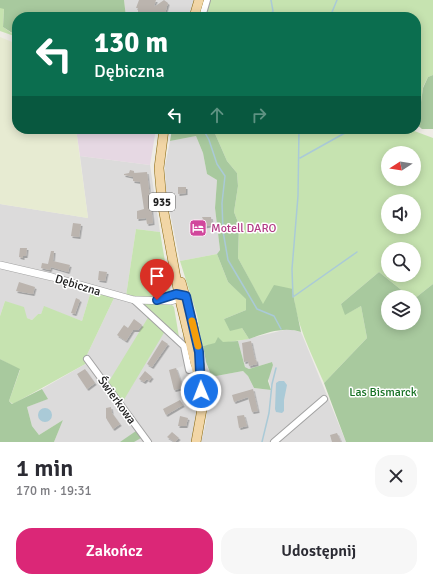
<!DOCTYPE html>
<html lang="pl">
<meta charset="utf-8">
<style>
body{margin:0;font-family:Signika,sans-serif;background:#f7f7f7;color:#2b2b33;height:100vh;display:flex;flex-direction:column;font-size:15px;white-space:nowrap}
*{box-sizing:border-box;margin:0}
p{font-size:13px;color:#7c7c81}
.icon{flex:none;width:22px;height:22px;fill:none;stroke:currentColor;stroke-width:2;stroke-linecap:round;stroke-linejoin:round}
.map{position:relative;height:442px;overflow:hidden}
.drawer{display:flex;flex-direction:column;background:#fff;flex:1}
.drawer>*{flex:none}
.top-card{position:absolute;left:12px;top:12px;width:409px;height:122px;border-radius:16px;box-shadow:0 2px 10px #0003;background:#0b6e4f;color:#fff;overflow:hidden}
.needle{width:26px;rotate:258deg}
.fabs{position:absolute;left:381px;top:146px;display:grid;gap:8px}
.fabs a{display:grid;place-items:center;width:40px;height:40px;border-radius:50%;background:#fff;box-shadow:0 2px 10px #0003;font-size:20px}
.pin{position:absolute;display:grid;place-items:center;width:34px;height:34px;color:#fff;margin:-41px -17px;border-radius:50% 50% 50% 0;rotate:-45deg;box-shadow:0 0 4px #0007}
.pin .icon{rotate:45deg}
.me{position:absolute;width:44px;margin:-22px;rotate:359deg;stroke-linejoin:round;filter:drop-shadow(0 0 3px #0008)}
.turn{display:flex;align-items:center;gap:14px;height:84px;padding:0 16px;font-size:18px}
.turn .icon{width:52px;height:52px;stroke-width:2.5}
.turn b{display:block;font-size:28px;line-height:34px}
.lanes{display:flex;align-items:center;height:38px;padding:0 16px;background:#0003;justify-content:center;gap:20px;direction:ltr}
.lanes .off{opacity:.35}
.round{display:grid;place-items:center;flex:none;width:42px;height:42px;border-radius:16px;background:#f7f7f7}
.headline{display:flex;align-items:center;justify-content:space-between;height:68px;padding:0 16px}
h1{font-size:24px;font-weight:600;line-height:30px}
.primary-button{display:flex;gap:8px;margin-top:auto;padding:8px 16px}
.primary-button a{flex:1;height:46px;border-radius:16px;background:#db2777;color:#fff;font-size:16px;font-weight:600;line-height:46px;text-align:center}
.primary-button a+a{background:#f7f7f7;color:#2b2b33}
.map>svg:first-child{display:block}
.residential{fill:#dcdbdb}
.industrial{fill:#e6d8e3}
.farmland{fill:#e7ebd2}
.grass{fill:#c6e3b0;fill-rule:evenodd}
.forest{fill:#a8c99e}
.parking{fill:#e2e2e2}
.water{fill:#aacad7}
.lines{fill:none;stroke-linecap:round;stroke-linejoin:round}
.stream{stroke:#aacad7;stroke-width:1.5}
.building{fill:#bbb4ae;filter:url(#shadow)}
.minor-casing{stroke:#a2a2a2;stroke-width:8}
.tertiary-casing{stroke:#a2a2a2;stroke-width:8}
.primary-casing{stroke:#896810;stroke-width:10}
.minor{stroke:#fff;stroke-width:6}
.tertiary{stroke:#fff;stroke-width:7}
.primary{stroke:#f2d6a6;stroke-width:9}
.route-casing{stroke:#114b97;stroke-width:10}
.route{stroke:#1a73e8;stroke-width:7}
.slow{stroke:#f59e0b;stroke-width:7}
.labels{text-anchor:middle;stroke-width:3;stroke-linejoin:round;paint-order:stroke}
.shield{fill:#fff;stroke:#626262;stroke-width:1}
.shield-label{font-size:11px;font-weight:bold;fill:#1e1e1e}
.hotel-label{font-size:12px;fill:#b23c85;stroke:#fff;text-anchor:start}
.street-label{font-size:12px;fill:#1e1e1e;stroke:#fff}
.park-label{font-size:12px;fill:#177124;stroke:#fff}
</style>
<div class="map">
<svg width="433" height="442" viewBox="0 0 433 442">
<defs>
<filter id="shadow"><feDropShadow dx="1.5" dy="2" stdDeviation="0" flood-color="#0004"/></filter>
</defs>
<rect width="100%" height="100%" fill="#eeece5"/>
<path class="residential" d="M124 0H197L191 17H126Z
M196 136 203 153 207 174 217 180 215 208 220 250 217 254 180 261 166 193 165 166 170 141Z
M80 156 150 165 160 232 136 229 126 296 0 263V204L88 218Z
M0 268 91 291 82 321 44 307 41 314H38L32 320 27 318 5 301 0 316Z
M114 298 134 302 176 342 186 334 198 388 199 406 192 442H54L63 420 39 435 32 426 27 407 47 399 42 389 87 363 85 359Z
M288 329 301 332 346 442H201L206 422 207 406 202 346 208 369 216 376 243 371 248 376 254 388 271 390 268 375 273 365 272 362 249 369 245 367 238 341Z"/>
<path class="industrial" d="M76 129H156L150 165 80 156Z"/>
<path class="farmland" d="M0 37 17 44V129H76L88 218 0 204Z"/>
<path class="grass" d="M204 0H433V75L428 77 423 87 420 110 416 105V17H199Z
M0 8H4L3 27 17 37 0 31Z
M213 129H409L433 138V284L414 299V297H410L379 272 341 304 346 314 361 306 367 338 324 383C311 352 295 323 293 289L263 305 238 258 239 225 234 212 238 186 237 173 227 161ZM388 153H414V179H388ZM388 201H414V227H388ZM388 249H414V275H388Z
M136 229 160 232 170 291 168 294 148 298 126 296Z
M217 254 228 282 246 298V310L224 319 242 328 249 339 202 346 197 315 180 261Z
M91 291 114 298 85 359 87 363 13 404 9 401 20 370 0 359V316L5 301 24 307 27 318 32 320 38 314H41L44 306 82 321Z
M148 302 170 303 174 307 179 337 167 329 142 305Z
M149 316 165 331 122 403 108 383Z"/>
<path class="forest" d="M0 0H124L126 17H17V36L3 27 4 9 0 8Z
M433 75V129H422L416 124V105L420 109 423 88 428 77Z
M172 129H213L227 161 237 173 238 186 234 212 239 225 238 258 263 304 274 285 293 289 294 299 301 332C284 326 265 333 249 339L242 328 230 331 224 319 246 310V299L228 282 217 254 220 250 215 208 217 180 207 174 203 153 196 136 170 141Z
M379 272 410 297H388V323H414V299L433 284V442H346L324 383 367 338 361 306 345 315 341 304Z
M218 337 223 342 238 341 245 367 249 369 272 362 273 365 268 381 271 390 254 388 248 376 243 371 216 376 211 375 206 362 203 346 215 343Z
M0 359 20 369 9 401 12 404 42 389 48 399 27 407 32 426 39 435 63 420 54 442H0Z
M136 431 141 438 134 442H120Z"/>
<path class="parking" d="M183 366 189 383 182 385 177 368Z"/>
<path class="water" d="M279 381H284L287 385 284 400V411L282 413 276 412 275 409 276 383Z
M38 415a7 7 0 1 1 14 0a7 7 0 1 1-14 0Z"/>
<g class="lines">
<path class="stream" d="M269 17 273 11 271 0
M330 17 337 0
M203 129 209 140 217 164 225 176 222 203 223 231 228 260 257 309 274 316 281 329
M299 129 298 196 292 269 293 297 357 252
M300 158 352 129
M262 442 269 413 272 384 276 368"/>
</g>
<path class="building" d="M139 0H156L154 7 164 0 168 3 164 17H138V8H136Z
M130 170 134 171V173L147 172 153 223 147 224 146 218 137 219V211L144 209 140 182 133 181V177L124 175V174L129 173Z
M178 187H186V193L178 194Z
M202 217H211L212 225 202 227 203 231 196 232 195 224 199 223 198 220 203 219Z
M73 223 81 224 79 237 71 236Z
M20 248H27L26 256H23V258L19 257Z
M51 251H54L53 261 70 265 68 272 51 267 50 270 41 268 42 263 48 264Z
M99 271 107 272 105 281 98 280Z
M19 282 35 287 33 294 16 291Z
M76 298 80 300 75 314 71 313Z
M134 319 142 325 138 330H133L126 341 117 335 124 325 128 328Z
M162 340 168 344 152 367 147 364Z
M251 341 255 360 256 359 257 364 249 366 248 361 244 362 242 343Z
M176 368 183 388 174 390 169 370Z
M85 369 95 383 87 389 77 374Z
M145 371 152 377 149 381 147 379 144 382 139 379Z
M253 389 258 411 252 412 248 397 234 402 232 395Z
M180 400 183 405 166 415 163 409Z
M111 407 112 413 120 424 113 429 106 418V408Z
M244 415 247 426 239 428 237 416Z
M180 416 188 418 186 426H178Z
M172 432 179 438 175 442 167 437Z
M337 433 341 442H332L330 435Z"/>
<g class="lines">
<defs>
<path id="minor" d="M202 17 207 0
M134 300 184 346 189 370 200 368
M87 359 148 442
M274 442 324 399"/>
<path id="tertiary" d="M0 265 52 277 134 300 171 301 184 297
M159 299 175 294 184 295"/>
<path id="primary" d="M194 17 199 0
M164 129 159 168 162 202 180 300 200 383
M181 282 193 326 200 368 202 409 196 442"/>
</defs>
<use href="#minor" class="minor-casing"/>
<use href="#tertiary" class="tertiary-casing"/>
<use href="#primary" class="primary-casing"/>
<use href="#minor" class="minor"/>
<use href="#tertiary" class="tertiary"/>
<use href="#primary" class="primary"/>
</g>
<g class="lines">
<defs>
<path id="route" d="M157 300 176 294 186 296 199 352 201 391"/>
</defs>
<use href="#route" class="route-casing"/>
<use href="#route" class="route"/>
<path class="slow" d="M192 321 198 346"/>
</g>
<defs>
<symbol id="hotel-square" viewBox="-11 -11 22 22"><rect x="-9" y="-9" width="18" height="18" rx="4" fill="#d1479c" stroke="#fff"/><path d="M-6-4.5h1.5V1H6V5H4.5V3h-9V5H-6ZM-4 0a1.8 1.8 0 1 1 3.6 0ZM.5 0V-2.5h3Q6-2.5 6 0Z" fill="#fff"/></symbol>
</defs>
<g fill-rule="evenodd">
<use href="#hotel-square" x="188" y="218" width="20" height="20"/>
</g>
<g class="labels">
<rect class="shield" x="149" y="193" width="26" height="18" rx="3"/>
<g class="shield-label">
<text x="162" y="206">935</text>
</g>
<g class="hotel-label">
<text x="211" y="232">Motell DARO</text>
</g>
<g class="street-label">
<text transform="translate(78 285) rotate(17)" y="4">Dębiczna</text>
<text transform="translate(117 400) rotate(54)" y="4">Świerkowa</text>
</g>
<g class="park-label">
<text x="383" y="396">Las Bismarck</text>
</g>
</g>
</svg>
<div class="fabs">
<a><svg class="needle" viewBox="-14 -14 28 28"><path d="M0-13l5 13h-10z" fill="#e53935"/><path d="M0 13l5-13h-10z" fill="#7c7c81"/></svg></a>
<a><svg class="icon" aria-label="sound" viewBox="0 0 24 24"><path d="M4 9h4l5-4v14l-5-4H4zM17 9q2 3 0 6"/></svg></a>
<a><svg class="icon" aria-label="search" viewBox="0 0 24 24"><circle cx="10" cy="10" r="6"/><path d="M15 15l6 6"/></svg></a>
<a><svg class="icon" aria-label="layers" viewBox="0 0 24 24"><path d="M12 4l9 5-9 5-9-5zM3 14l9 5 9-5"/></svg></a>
</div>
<div class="pin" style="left:157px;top:300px;background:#d93025"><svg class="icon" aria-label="arrive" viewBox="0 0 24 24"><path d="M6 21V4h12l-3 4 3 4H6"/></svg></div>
<svg class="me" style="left:201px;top:391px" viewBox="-20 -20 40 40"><circle r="17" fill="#1a73e8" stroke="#fff" stroke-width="3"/><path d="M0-11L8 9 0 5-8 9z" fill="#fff"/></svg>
<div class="top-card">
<div class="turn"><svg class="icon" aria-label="left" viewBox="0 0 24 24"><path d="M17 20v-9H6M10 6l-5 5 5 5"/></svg><div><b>130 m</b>Dębiczna</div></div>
<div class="lanes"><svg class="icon" aria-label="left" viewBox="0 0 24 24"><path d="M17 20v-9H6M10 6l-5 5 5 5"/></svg><svg class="icon off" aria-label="ahead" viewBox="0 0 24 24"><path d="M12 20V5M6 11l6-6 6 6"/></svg><svg class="icon off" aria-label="right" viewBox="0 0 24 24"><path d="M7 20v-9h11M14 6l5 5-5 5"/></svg></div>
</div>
</div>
<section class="drawer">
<div class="headline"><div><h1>1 min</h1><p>170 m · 19:31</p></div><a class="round"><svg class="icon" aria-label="close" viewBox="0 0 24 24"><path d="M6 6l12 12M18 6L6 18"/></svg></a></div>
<div class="primary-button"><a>Zakończ</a><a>Udostępnij</a></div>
</section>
